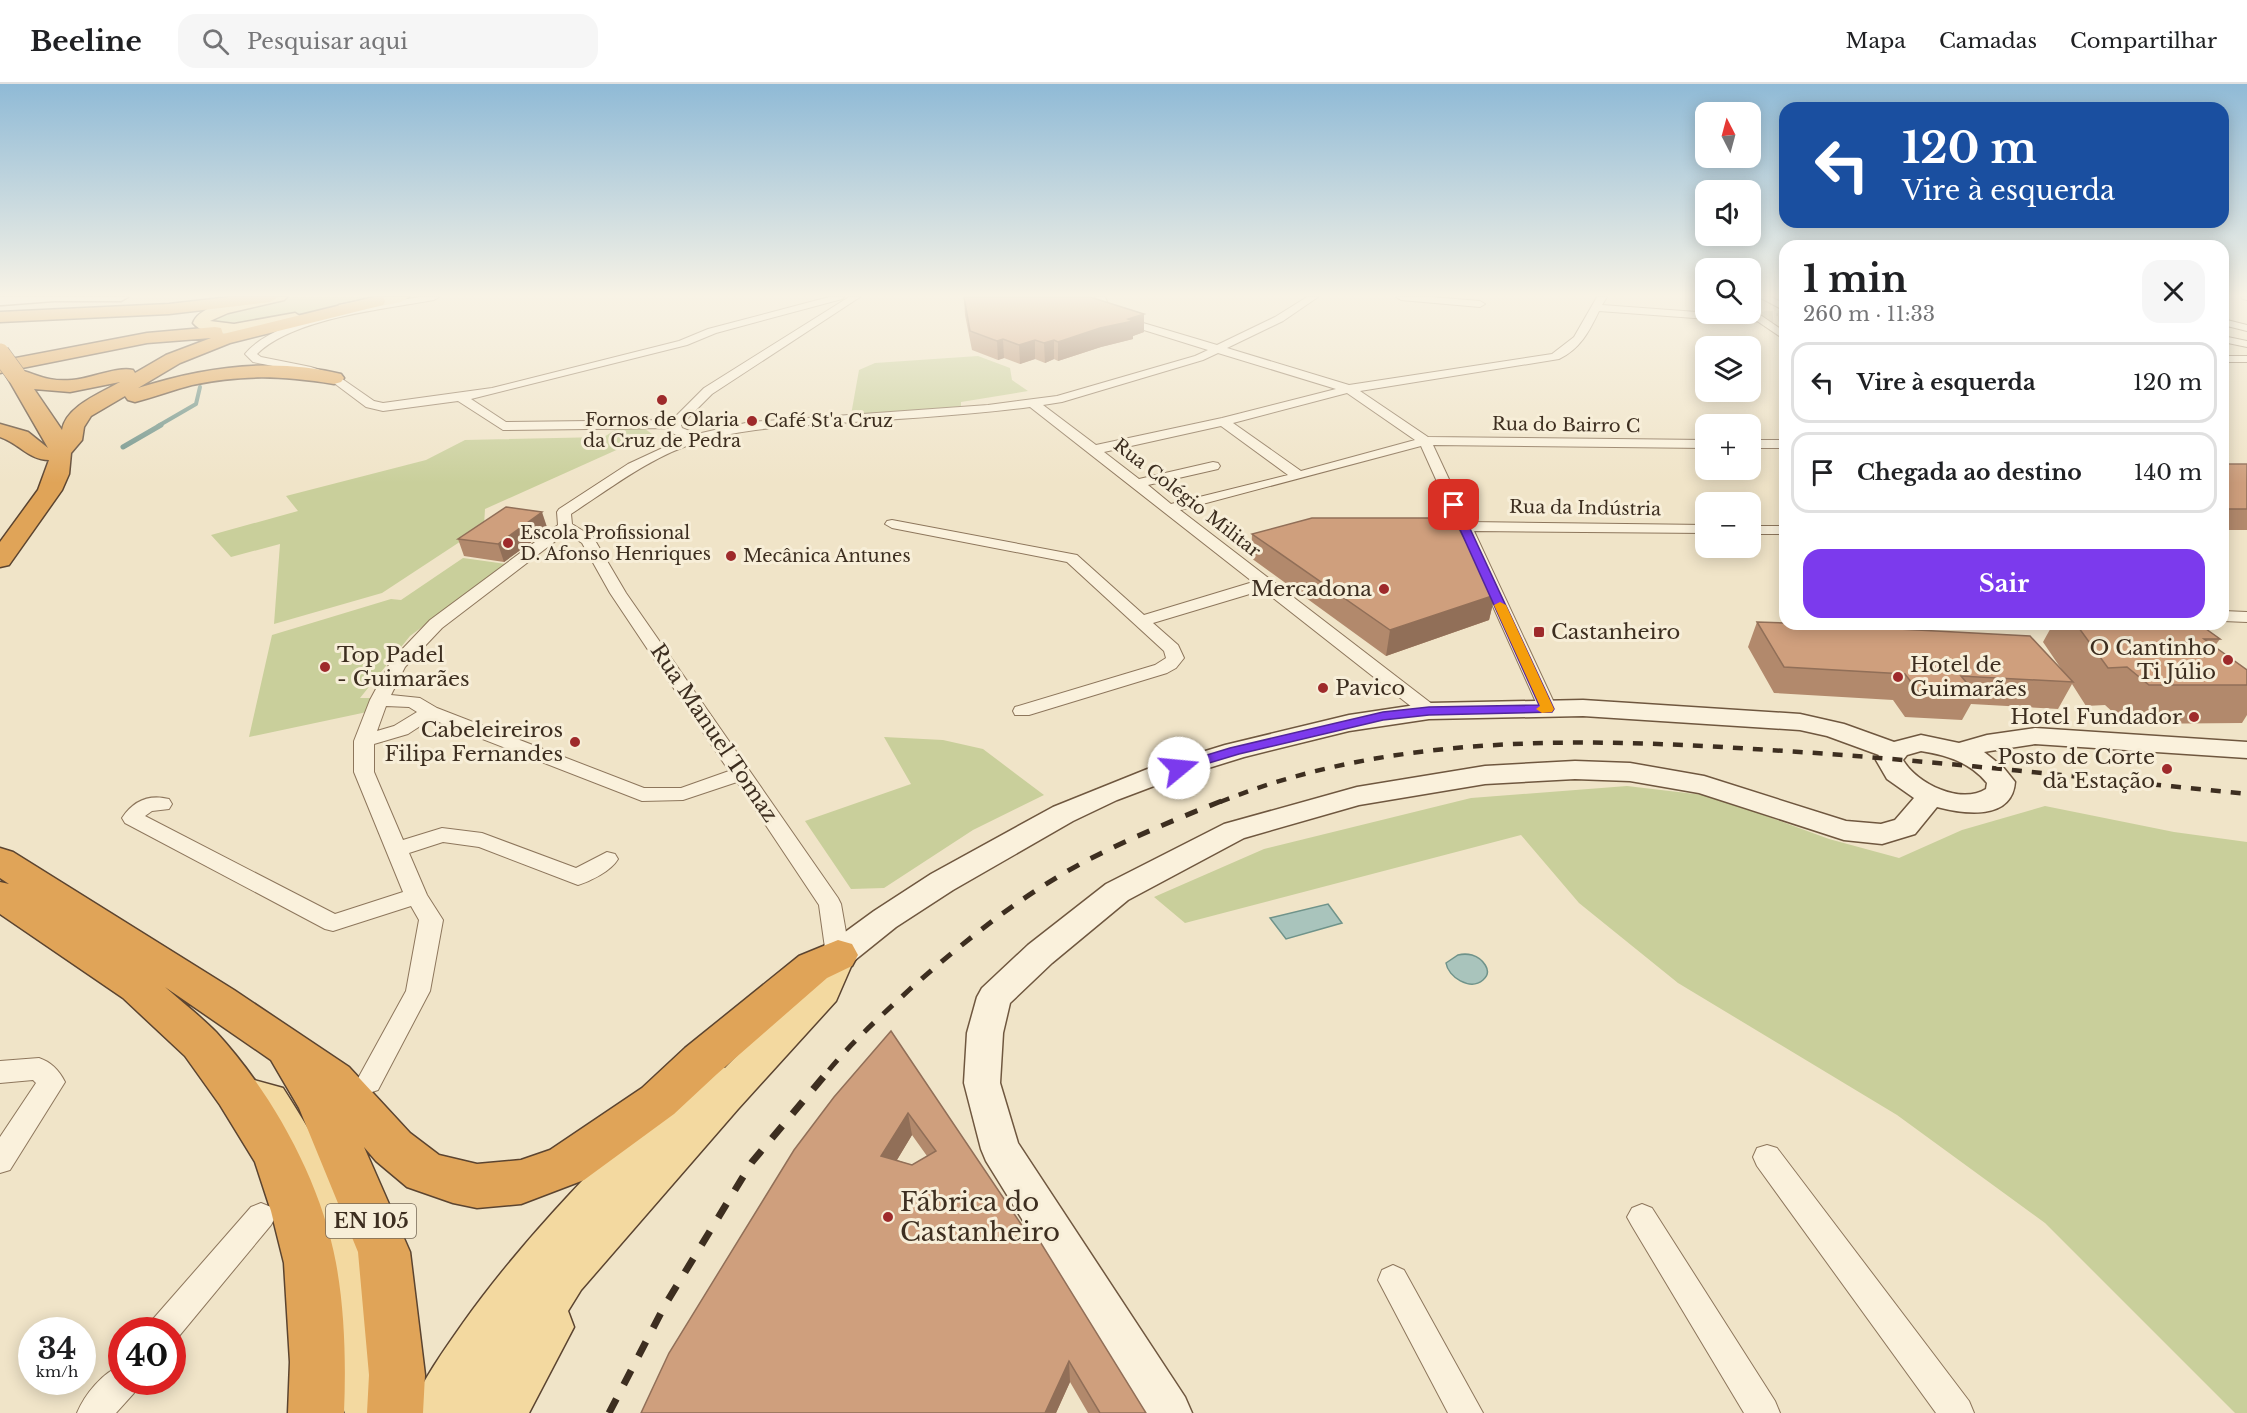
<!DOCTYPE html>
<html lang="pt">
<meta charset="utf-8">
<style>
body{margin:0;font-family:"Libre Baskerville",serif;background:#f6f6f6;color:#202124;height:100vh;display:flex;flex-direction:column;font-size:22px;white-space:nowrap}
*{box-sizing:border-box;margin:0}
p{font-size:20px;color:#757577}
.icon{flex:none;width:33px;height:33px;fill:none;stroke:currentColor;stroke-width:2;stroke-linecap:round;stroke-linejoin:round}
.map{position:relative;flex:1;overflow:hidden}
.panel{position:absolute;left:1779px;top:156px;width:450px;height:390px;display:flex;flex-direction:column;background:#fff;border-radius:18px;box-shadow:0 3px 15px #0003}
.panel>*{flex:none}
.guide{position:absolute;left:1779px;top:18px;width:450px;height:126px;border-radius:18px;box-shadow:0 3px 15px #0003;background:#1a4fa0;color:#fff;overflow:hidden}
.needle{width:39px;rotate:354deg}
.buttons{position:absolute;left:1695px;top:18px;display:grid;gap:12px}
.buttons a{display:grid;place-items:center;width:66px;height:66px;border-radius:12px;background:#fff;box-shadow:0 3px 15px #0003;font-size:30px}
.speed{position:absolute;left:18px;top:1233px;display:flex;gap:12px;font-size:30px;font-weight:700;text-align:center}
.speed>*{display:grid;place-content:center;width:78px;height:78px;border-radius:50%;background:#fff;box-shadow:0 3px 15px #0003;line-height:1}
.speed small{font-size:15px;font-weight:400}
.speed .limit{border:9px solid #d22;background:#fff;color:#111}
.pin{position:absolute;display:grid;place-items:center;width:51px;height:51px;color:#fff;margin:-26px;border-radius:12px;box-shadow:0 3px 9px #0006}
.me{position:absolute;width:66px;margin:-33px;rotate:73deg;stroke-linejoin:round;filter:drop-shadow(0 0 4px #0008)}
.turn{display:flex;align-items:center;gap:21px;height:126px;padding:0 24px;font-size:27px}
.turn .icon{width:78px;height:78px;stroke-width:2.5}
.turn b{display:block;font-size:42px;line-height:51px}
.round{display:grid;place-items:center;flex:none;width:63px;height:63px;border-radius:18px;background:#f6f6f6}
.overview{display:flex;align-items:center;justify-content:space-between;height:102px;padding:0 24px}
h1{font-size:36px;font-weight:700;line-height:45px}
.primary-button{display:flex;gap:12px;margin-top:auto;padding:12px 24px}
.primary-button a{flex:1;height:69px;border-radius:18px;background:#7c3aed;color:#fff;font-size:24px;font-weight:700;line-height:69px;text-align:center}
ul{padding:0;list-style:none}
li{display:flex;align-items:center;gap:18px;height:81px;margin:0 12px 9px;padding:0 12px;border:3px solid #e0e0e0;border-radius:18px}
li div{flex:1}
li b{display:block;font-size:22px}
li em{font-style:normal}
header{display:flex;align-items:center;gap:36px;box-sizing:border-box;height:84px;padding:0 30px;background:#fff;border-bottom:2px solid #e0e0e0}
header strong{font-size:28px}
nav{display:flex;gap:33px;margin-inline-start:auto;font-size:21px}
.search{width:420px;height:54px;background:#f6f6f6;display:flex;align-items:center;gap:15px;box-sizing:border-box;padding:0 21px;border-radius:18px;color:#757577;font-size:22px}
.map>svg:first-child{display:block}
.green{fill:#c9cf9b}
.water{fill:#a9c4bc;stroke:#6f938a;stroke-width:1.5}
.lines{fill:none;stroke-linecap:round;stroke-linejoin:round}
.stream-far1{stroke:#6f938a;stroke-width:4}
.stream{stroke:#6f938a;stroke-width:5}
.street-tunnel{stroke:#ccc0a6;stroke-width:11;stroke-dasharray:11 5;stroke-linecap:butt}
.street-casing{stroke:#8d765c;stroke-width:2}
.secondary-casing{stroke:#6f573f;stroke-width:3}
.primary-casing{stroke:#5b4430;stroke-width:3}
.highway-casing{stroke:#5b4430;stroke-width:3}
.street{fill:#faf1dc;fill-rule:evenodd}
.secondary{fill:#faf1dc;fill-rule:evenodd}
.primary{fill:#f3d9a0;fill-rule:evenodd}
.highway{fill:#e0a458;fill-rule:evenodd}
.rail-far2{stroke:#3d2e20;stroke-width:4.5;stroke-dasharray:10 10;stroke-linecap:butt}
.rail-far1{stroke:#3d2e20;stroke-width:5;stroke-dasharray:13 13;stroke-linecap:butt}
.rail{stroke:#3d2e20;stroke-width:7;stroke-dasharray:16 16;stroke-linecap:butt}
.highway-bridge-casing{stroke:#5b4430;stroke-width:20;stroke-linecap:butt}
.highway-bridge{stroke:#e0a458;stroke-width:19}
.wall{fill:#b2896c;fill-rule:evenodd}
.shaded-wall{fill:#916f58}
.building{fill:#cf9f7d;stroke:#916f58;stroke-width:1.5;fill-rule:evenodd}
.route{fill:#7c3aed;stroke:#51269a;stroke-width:1.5}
.slow{fill:#f59e0b}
.poi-dot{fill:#9e2a2b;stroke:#f7eed8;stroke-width:2}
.labels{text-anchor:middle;stroke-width:6;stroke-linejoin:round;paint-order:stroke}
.far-poi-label{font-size:18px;fill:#3d2e20;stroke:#f7eed8;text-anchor:start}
.far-street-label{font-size:18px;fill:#3d2e20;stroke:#f7eed8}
.shield{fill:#f7eed8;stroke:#756857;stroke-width:1.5}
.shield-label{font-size:20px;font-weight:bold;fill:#3d2e20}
.poi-label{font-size:21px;fill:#3d2e20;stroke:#f7eed8;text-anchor:end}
.street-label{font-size:21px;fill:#3d2e20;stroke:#f7eed8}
.near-poi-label{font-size:26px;fill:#3d2e20;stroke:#f7eed8;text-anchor:start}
</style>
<header>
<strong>Beeline</strong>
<div class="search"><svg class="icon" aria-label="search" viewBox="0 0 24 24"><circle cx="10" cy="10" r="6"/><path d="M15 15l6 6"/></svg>Pesquisar aqui</div>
<nav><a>Mapa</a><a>Camadas</a><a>Compartilhar</a></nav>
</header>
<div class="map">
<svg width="2247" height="1329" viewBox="0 0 2247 1329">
<rect width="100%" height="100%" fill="#f0e4c8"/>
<path class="green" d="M291 213H390L256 240 212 239 213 234 230 225Z
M978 272 1010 284 1012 296 1028 307 961 318V323L851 331 859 286 875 279Z
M641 342 652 350 485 425 484 442 382 509 274 540 280 460 231 473 211 451 298 427 286 412 426 376 465 356 604 353 618 344Z
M463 474 506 480 410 552 360 614H372L367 628 249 653 272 551 391 515 401 516Z
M884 653 943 656 983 665 1044 711 973 746 884 804 851 805 805 737 911 700Z
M1627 702 1712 712 1829 755 1899 774 1962 746 2045 722 2174 748 2247 758V1329H2235L2045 1139 1897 1031 1678 899 1579 819 1521 751 1185 839 1154 813 1264 765 1471 714Z"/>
<path class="water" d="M1328 820 1342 839 1286 855 1270 834Z
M1458 871C1462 870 1468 870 1472 871 1482 874 1494 887 1483 896 1470 907 1448 893 1446 879Z"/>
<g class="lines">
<path class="stream-far1" d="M158 342 196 320 200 303"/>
<path class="stream" d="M123 363 161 341"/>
<path class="street-tunnel" d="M1746 234 1782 232V229"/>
<defs>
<path id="street" d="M419 213H439L434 216C385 225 293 234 257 270L261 273 311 283 338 292 374 317 383 319 492 304 679 257 708 245 829 213H844L842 215 716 249 687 261 471 315 506 338 672 336 704 304 849 213H860L712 310 681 341 682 344 697 350 750 338 988 321 1057 312 1195 272 1208 266 1115 237 1102 229 1095 213H1105L1110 225 1123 233 1217 261 1275 233 1307 213H1318L1283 237 1227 264 1349 301 1552 270 1574 253 1597 213H1607L1602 221 1751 232 1747 230H1750V224L1785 248V256L1754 235 1749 238 1599 227C1589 248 1580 265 1559 275L1360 307 1428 353 1706 356V364L1433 361 1469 438 1706 441V449L1474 447 1557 625 1555 629H1541L1539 625 1421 362 1180 426 1436 623 1438 627 1436 631H1422L1263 506 1153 539 1178 561 1184 574 1176 584 1167 589 1029 631H1015L1013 627 1015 623 1155 581 1166 574 1164 567 1067 478 892 444 885 440 887 437 892 436 1077 471 1144 531 1253 498 1030 323C962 332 893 335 825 340 782 343 739 345 698 358 652 372 612 403 571 430L572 440 593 453 626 509 838 814 841 820 850 871 846 877 838 880 830 877 826 871 819 821 737 698 683 716 642 717 431 635 408 650 374 660V688L403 756 442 744 482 749 576 784 607 768 615 770 618 775C611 787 591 797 578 801L479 763 443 758 409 769 427 811 443 836 430 907 378 1006 369 1009 360 1006 356 998 406 907 419 836 411 822 333 847 325 845 125 739 122 734C133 717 149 710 169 715L172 720 169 725 152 727 145 732 335 830 403 808 354 688V657L370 616 391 577 430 536 558 441 557 428 559 425 628 380 684 354 672 349 669 344 503 346 458 317 383 327 366 323 330 296 308 289 253 278 245 270C276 232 372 221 419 213ZM1218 269 1336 305 1222 334 1096 361 1043 321 1062 318 1203 276ZM1347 309 1415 356 1301 387 1233 339ZM1221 342 1288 391 1171 420 1148 401 1218 385 1220 382 1218 379 1213 378 1139 395 1104 368ZM566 449 582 459 610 509 729 687 681 704H644L437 624 420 614 391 611 405 583 442 544ZM386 622 409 623 417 628 394 642 377 647Z
M1396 213H1431L1480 217 1485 220 1480 223 1401 216Z
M1759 213H1771L1785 220V227Z
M2241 213H2247V216L2243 215Z
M2223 235 2247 241V247L2223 241Z
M2223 252 2247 257V263L2223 258Z
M2223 272H2247V278H2223Z
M1750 356H1785V364H1750Z
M1750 442H1785V450H1750Z
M2223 527 2247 528V538L2223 537Z
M39 974C51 978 59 986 65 998L10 1086 0 1089V1053L36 999 33 996 0 999V977Z
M1767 1061 1777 1064 1969 1317 1974 1329H1936L1757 1082 1753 1073 1757 1064Z
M261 1119 271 1123 276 1132 271 1141 175 1257 172 1258V1246H148L153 1235 251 1123Z
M1642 1120 1652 1124 1775 1317 1780 1329H1744L1632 1142 1627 1133 1632 1124Z
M1393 1181 1404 1186 1483 1329H1448L1378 1196 1382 1186Z
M122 1281V1298H138L134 1309 116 1329H77C85 1310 102 1289 122 1281Z"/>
<path id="secondary" d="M0 213H128L121 217H54L2 221H0Z
M1583 616 1800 630 1844 640 1894 658 1921 651 1959 659 1987 651 2035 644 2247 658V674L2035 660 1990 667 1984 668 2003 683 2015 698C2012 737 1964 730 1937 723L1915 750 1882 760 1844 756 1699 709 1630 697 1575 695 1485 700 1359 721 1244 754 1128 816 1052 879 1010 919 1003 949 1000 999 1018 1059 1185 1313 1192 1329H1142L986 1077 981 1065 964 999 967 949 977 913 982 904 1028 861 1106 800 1224 740 1357 703 1485 682 1575 677 1630 679 1704 692 1846 737 1881 740 1895 736 1914 714 1887 695 1876 676 1879 671 1827 652 1800 646 1583 632 1429 635 1349 647 1244 673 1170 696 1117 716 1073 737 953 806 896 843 850 880 838 883 826 880 821 871 826 862 874 827 931 790 1053 723 1150 684 1225 661 1349 631 1429 619ZM1921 667C1946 671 1970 678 1987 699L1986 705C1961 721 1917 700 1903 676L1907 671Z"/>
<path id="primary" d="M259 213H287L284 216 228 229 210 237 234 240 295 229 303 234 295 239C271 244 211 261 193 239 201 219 240 217 259 213Z
M379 213H409L401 218 345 229 337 224 339 221Z
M838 857 851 861 856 871 836 917 738 1025 581 1206 568 1227 574 1243 529 1329H345C328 1288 329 1246 322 1203 311 1140 288 1085 254 1030L221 1020 215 1008 221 996 236 991 283 1004C318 1058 349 1115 364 1178 374 1219 375 1261 386 1301L405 1311 411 1324C424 1294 444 1266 463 1239 530 1145 614 1063 696 982L710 977 725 984 808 899 825 861Z"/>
<path id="highway" d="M230 213H278L270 218 169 230 0 238V228L169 220Z
M374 213H383L385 217 383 221 230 259 180 279 138 304C203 283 273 273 341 290L344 294 341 298 334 300C282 292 244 290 192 301 173 306 154 313 135 318L128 316 125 312 91 332 84 343 82 356 71 369 69 390 62 406 9 481 0 483V458L38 406 49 376C29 376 20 360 0 353V340L28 348 48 364 6 291 9 287 0 289V277L147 249 215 243 221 244 223 250ZM211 254 166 271 135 289 133 286C117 282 90 295 72 296 47 298 39 291 17 285L147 259ZM120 298C101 309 66 322 62 346L34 305 70 308Z
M0 764 13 768 234 906 349 983 410 1049 439 1071 477 1080 521 1076 550 1066 642 1004 685 964 799 872 838 856 852 860 858 871 852 882 827 894 717 990 674 1030 584 1096 521 1120 477 1124 453 1119 407 1103 376 1077 364 1063 410 1168 425 1291 423 1329H367L369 1291 358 1168 299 1024 271 976 165 903C181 917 200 932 216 948 272 1009 321 1097 336 1179 345 1228 346 1280 344 1329H288L290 1278 284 1179 271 1127 255 1078 220 1021 185 972 123 914 0 830V798L9 800 0 794Z"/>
</defs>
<use href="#street" class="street-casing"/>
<use href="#secondary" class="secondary-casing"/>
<use href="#primary" class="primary-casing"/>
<use href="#highway" class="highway-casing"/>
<use href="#street" class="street"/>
<use href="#secondary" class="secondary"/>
<use href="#primary" class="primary"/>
<use href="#highway" class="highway"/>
<path class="rail-far2" d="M1220 718C1393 648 1588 654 1770 666 1930 676 2088 694 2247 710"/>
<path class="rail-far1" d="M829 986C853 957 881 932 909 906 963 858 1019 813 1082 779 1128 755 1176 735 1224 716"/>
<path class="rail" d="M609 1329 665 1221 752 1078 830 985"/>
<defs>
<path id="highway-bridge" d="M0 269 16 291"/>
</defs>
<use href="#highway-bridge" class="highway-bridge-casing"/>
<use href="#highway-bridge" class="highway-bridge"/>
</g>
<path class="wall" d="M964 213 1144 230V248L1133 252V255L1101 263 1058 277 1054 275 1045 279 1035 275 1020 280 1004 274 998 276 972 266 965 231Z
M2223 380H2247V446H2223Z
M548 446 504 478 464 472 458 455Z
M1252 450 1495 511 1489 536 1386 572 1251 474Z
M1757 538 2064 589 2043 558 2053 540H2199L2220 555 2214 563 2247 586V631L2242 639 2126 640 2105 621 2086 622 2072 600 2058 625 1971 620 1962 636 1905 633 1893 616 1774 609 1748 563Z
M891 947 1146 1329H1088L1070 1298 1056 1329H641ZM912 1051 927 1072 912 1081 897 1076Z"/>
<path class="shaded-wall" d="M1144 230V248L1133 252V255L1101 263 1058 277V258Z
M1003 255 1004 274 998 276 997 257Z
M1035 256V275L1020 280 1019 261Z
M1054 256V275L1045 279 1044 259Z
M542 428 548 446 504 478 498 460Z
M1495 511 1489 536 1386 572 1390 546Z
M908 1029 912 1051 886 1094 881 1072Z
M1069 1277 1070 1298 1056 1329H1045Z"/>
<path class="building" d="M964 213H1090L1144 230 1128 235 1133 237 1100 244 1058 258 1054 256 1044 259 1035 256 1019 261 1003 255 997 257 970 247Z
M2223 380H2247V425H2223Z
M506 423 542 428 498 460 458 455Z
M1312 434H1453L1495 511 1390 546 1252 450Z
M1757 538 1785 539V540H1804L2030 552 2073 598 1961 592 1976 610 1918 607 1905 590 1784 583Z
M2076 540H2199L2220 555H2204L2247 586V601H2149L2127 583 2108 584Z
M891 947 1025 1146 1031 1143 1146 1329H1100L1069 1277 1045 1329H641L669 1269 794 1066 834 1013ZM908 1029 936 1067 912 1081 881 1072Z"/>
<linearGradient id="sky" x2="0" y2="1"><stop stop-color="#8fbad6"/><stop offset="0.53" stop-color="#f8f3e6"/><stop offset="1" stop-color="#f8f3e6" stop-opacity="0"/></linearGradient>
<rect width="2247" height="399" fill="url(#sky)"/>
<path class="route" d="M1454 418 1459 421 1554 625 1552 628 1429 631 1383 636 1239 670 1179 688 1174 687 1172 684 1174 681 1230 664 1383 628 1429 623 1539 621 1449 421Z"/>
<path class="slow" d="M1500 518 1506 521 1554 625 1552 628 1542 629 1536 625 1540 622 1494 521Z"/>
<g class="poi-dot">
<circle cx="662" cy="316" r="6"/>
<circle cx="752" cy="337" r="6"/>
<circle cx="508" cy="459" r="6"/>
<circle cx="731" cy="472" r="6"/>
<circle cx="1384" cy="505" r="6"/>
<rect x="1533" y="542" width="12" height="12" rx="3"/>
<circle cx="2228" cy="576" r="6"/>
<circle cx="325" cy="583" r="6"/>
<circle cx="1898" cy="593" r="6"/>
<circle cx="1323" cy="604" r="6"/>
<circle cx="2194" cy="633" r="6"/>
<circle cx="575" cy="658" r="6"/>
<circle cx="2167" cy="685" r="6"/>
<circle cx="888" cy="1133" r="6"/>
</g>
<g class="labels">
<g class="far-poi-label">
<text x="662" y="342" text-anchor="middle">Fornos de Olaria<tspan x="662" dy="21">da Cruz de Pedra</tspan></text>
<text x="764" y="343">Café St'a Cruz</text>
<text x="520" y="455">Escola Profissional<tspan x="520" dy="21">D. Afonso Henriques</tspan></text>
<text x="743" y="478">Mecânica Antunes</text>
</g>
<g class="far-street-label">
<text transform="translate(1566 341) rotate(1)" y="6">Rua do Bairro C</text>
<text transform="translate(1187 414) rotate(38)" y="6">Rua Colégio Militar</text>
<text transform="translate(1585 424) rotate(1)" y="6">Rua da Indústria</text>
</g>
<rect class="shield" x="326" y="1120" width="90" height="34" rx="4.5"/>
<g class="shield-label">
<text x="371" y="1144">EN 105</text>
</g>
<g class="poi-label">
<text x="1372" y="512">Mercadona</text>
<text x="1551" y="555" text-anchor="start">Castanheiro</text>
<text x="2216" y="571">O Cantinho<tspan x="2216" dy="24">Ti Júlio</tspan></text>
<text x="337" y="578" text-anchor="start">Top Padel<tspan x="337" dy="24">- Guimarães</tspan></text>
<text x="1910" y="588" text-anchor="start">Hotel de<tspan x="1910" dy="24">Guimarães</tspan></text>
<text x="1335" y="611" text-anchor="start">Pavico</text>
<text x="2182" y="640">Hotel Fundador</text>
<text x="563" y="653">Cabeleireiros<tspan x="563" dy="24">Filipa Fernandes</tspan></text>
<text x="2155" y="680">Posto de Corte<tspan x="2155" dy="24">da Estação</tspan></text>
</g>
<g class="street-label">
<text transform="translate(714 649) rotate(56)" y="7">Rua Manuel Tomaz</text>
</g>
<g class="near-poi-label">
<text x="900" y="1127">Fábrica do<tspan x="900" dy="30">Castanheiro</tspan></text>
</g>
</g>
</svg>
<div class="buttons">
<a><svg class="needle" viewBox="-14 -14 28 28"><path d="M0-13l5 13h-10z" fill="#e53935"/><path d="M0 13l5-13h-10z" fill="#757577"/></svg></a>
<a><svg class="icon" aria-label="sound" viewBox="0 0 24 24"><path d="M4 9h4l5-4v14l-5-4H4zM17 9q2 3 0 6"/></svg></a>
<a><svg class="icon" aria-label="search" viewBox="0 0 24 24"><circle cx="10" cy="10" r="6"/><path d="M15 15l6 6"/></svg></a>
<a><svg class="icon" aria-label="layers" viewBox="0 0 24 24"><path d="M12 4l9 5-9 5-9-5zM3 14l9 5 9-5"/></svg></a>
<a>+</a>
<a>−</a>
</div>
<div class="speed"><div>34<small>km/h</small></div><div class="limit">40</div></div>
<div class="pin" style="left:1454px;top:421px;background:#d93025"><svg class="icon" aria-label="arrive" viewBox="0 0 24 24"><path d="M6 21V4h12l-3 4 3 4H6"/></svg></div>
<svg class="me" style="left:1179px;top:684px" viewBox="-20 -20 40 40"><circle r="19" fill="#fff"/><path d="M0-13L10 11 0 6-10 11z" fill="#7c3aed"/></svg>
<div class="guide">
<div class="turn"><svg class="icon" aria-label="left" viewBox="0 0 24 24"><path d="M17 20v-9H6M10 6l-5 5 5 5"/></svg><div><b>120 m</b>Vire à esquerda</div></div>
</div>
<section class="panel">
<div class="overview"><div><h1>1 min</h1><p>260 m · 11:33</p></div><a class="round"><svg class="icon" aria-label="close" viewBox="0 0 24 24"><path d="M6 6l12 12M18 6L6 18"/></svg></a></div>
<ul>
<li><svg class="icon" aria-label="left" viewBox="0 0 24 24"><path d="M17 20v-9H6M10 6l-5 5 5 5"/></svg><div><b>Vire à esquerda</b></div><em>120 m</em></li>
<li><svg class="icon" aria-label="arrive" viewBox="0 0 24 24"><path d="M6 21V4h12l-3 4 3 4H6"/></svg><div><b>Chegada ao destino</b></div><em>140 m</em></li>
</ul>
<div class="primary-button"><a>Sair</a></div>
</section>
</div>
